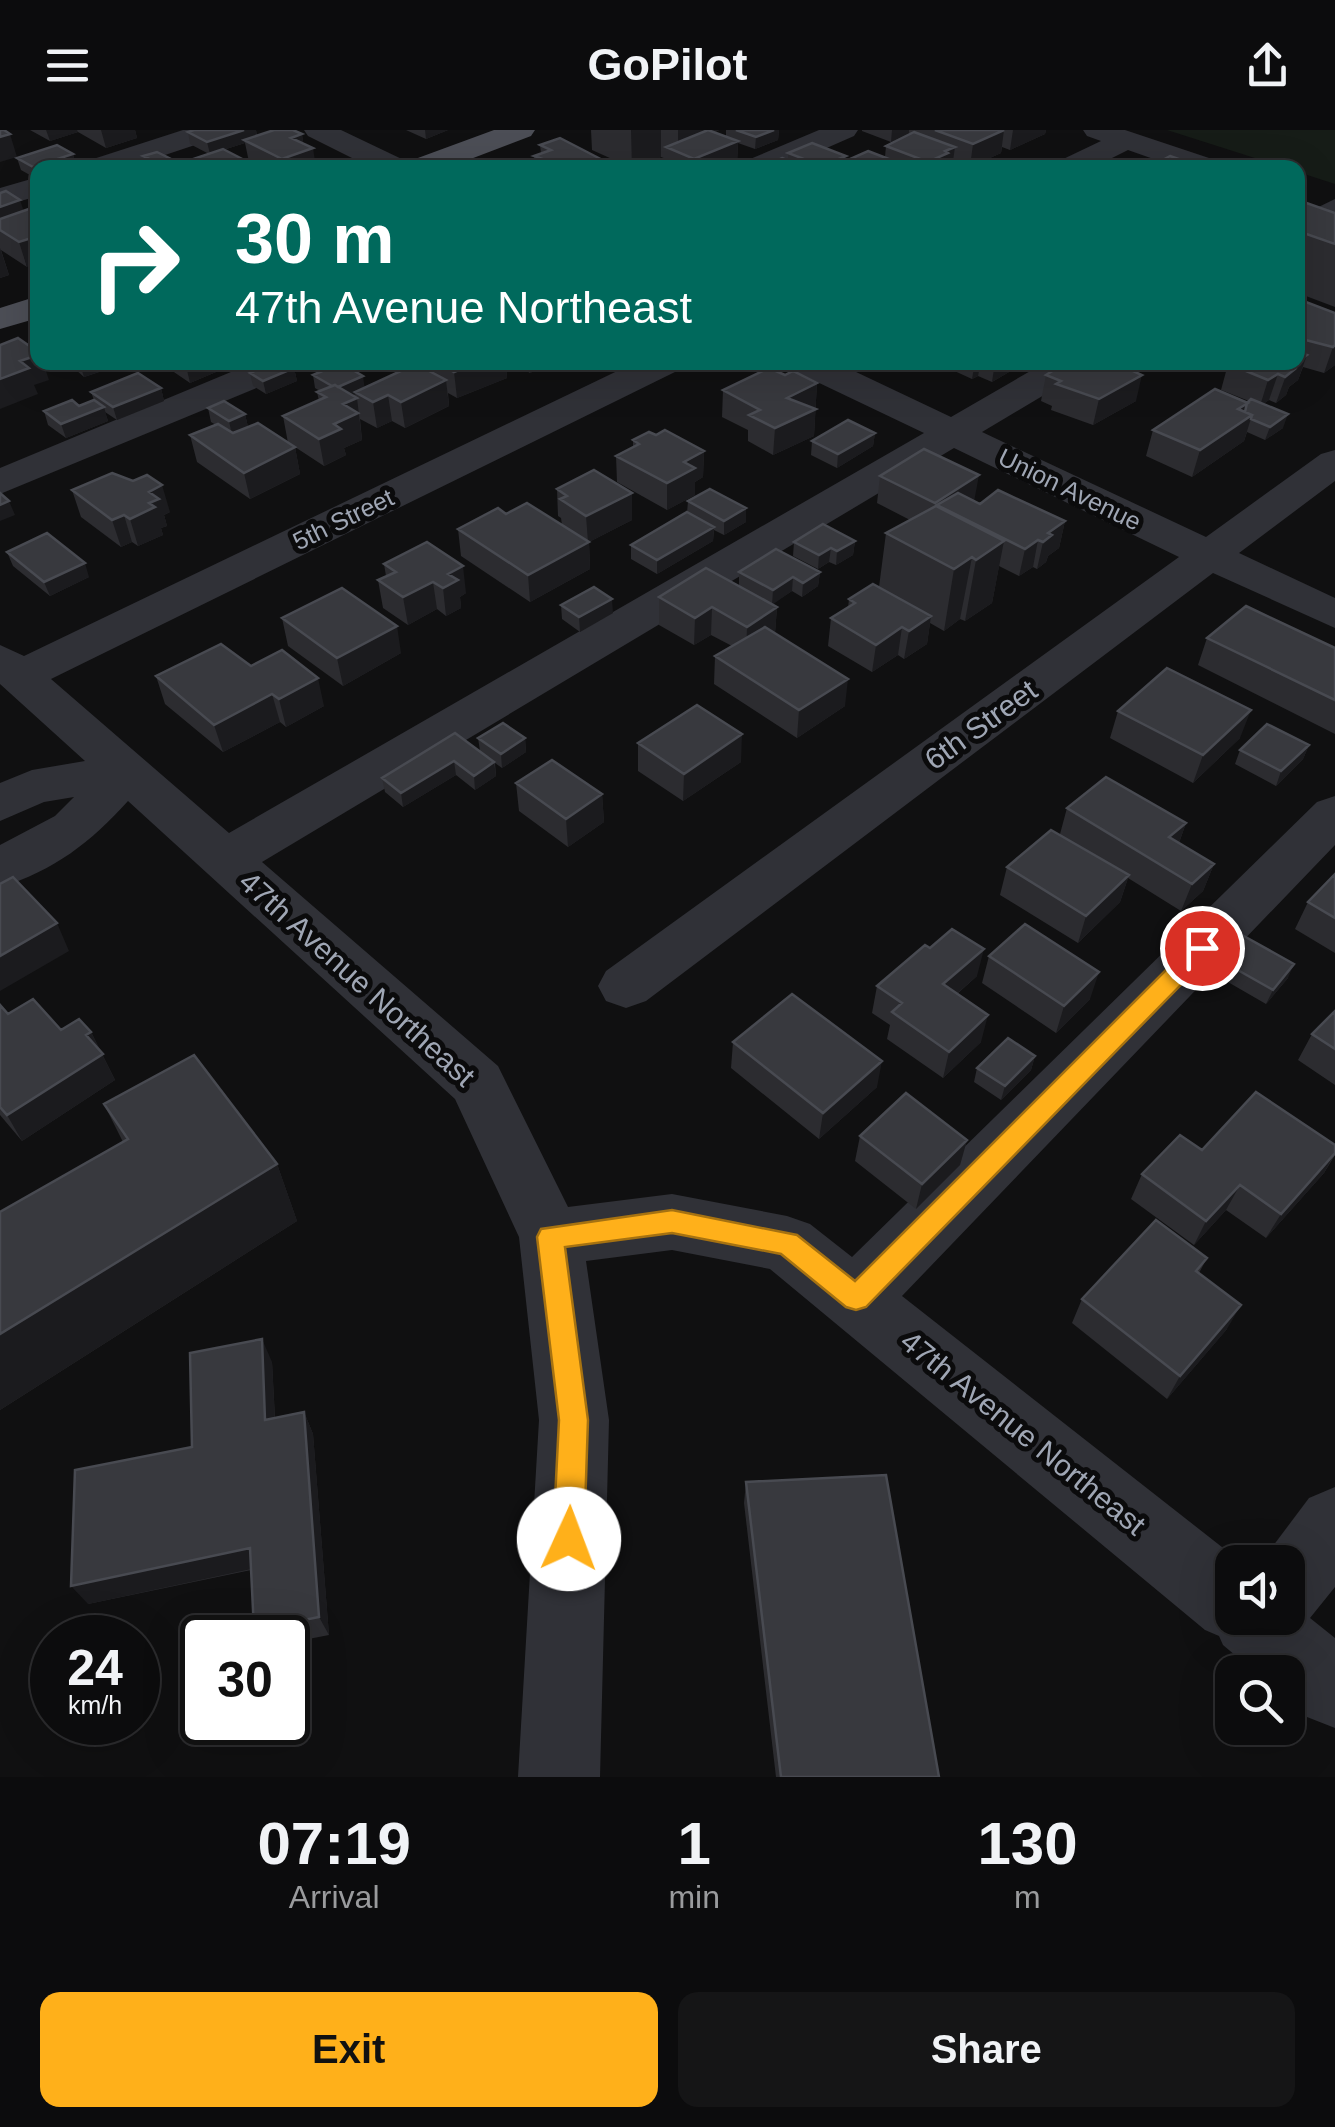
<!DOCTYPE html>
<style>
body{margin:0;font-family:Arial,sans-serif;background:#151516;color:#f1f3f6;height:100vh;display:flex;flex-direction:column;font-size:38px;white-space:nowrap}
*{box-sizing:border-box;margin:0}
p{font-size:32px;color:#9a9b9d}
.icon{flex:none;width:55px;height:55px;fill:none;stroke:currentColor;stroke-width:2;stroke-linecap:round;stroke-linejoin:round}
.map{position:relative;height:1647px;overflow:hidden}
.drawer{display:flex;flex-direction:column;background:#0c0c0d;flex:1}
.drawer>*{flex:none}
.top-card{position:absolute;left:30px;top:30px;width:1275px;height:210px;border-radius:20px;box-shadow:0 10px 40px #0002,0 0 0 2px #2c2c2e;background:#00695c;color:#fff;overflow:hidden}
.tools{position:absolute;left:1215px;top:1415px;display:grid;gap:20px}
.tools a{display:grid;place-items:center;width:90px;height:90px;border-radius:20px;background:#0c0c0d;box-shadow:0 10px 40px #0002,0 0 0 2px #2c2c2e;font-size:50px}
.speed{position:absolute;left:30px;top:1485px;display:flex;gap:20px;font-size:50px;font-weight:700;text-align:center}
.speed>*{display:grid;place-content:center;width:130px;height:130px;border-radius:50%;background:#0c0c0d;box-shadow:0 10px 40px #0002,0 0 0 2px #2c2c2e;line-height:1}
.speed small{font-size:25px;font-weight:400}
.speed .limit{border:5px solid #111;border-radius:15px;background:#fff;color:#111}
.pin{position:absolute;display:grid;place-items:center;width:85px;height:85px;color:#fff;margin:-42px;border:5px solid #fff;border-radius:50%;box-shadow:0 2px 10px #0007}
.me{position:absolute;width:110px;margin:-55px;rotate:2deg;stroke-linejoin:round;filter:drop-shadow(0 0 8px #0008)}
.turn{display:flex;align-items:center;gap:35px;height:210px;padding:0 40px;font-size:45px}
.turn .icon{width:130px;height:130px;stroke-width:2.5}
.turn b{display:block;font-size:70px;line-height:85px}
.eta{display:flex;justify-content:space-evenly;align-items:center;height:170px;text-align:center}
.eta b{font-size:60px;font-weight:800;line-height:70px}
.cta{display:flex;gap:20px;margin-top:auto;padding:20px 40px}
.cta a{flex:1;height:115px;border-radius:20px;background:#ffb01a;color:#111;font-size:40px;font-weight:800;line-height:115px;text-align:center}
.cta a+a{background:#151516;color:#f1f3f6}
header{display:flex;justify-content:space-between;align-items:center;height:130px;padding:0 40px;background:#0c0c0d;font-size:45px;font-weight:800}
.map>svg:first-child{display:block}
.green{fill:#161c17}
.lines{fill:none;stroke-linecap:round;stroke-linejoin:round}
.minor{fill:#303137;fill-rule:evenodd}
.major{fill:#4c4e56;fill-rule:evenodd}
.wall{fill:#2c2c30;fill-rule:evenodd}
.shaded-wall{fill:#1b1b1e}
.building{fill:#38393e;stroke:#484a51;stroke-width:2.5}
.route{fill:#ffb01a;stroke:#a67211;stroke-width:2.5}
.labels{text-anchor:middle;stroke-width:10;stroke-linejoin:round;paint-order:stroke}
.far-street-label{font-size:25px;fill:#9fa6b4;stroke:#0b0b0c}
.street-label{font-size:30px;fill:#9fa6b4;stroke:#0b0b0c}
</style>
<header><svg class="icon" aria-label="menu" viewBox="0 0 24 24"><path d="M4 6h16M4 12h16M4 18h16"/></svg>GoPilot<svg class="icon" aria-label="share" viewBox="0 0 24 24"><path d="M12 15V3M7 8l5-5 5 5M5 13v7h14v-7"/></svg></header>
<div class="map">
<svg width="1335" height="1647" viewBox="0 0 1335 1647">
<rect width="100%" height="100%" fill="#101011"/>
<path class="green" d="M1167 0H1335V54L1298 42V38L1283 37Z"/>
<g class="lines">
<path class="minor" d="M183 0H226L222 6 126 38H80L84 32Z
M304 0H341L408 32 412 38H372L308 6Z
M819 0H858L854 6 781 38H739L743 32Z
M1083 0H1125L1221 32 1225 38H1179L1128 20 1092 38H1053L1057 32 1101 11 1087 6Z
M38 47V66L0 77V58Z
M1335 69V91L1298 109V87Z
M255 232H305L300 240 0 364V338Z
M636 232H684L679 240 51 549 229 703 924 303 792 240 787 232H835L951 287 1046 232H1091L1086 240 982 302 1206 407 1321 324 1335 320V351L1239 423 1335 468V498L1213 443 646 871 626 878 606 871 598 856 606 841 1179 427 954 318 262 732 498 936 568 1077 672 1064 787 1086 810 1094 852 1127 1317 672 1335 666V715L902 1166 1241 1432H1232V1488H1288V1432H1261L1309 1368 1335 1357V1457L1310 1488 1335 1508V1598L1307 1587 1288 1570V1542H1255L1223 1515 1219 1506 1205 1500 770 1139 672 1120 586 1131 609 1290 600 1647H518L539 1290 519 1107 455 969 128 671C91 712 54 741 0 757V715L55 686 74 667 44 672 0 691V653L32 640 85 631 0 554V515L24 526Z"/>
<path class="major" d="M494 0H535L531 6 447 38H403L407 32Z
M38 166V188L0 199V178Z"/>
</g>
<path class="wall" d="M30 0H135L137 8 106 18 78 2 50 11Z
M194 0H256L257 6 302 4 303 13 316 38H257L255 36V38H188L187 31 209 24 190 14 188 2ZM245 13 249 32 223 20Z
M406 0H448L426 9Z
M591 0H719L715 2 726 6V0H779L778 10 755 19 738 13 737 34 729 38H666V29L661 27 632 38 592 20Z
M862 0H1046L1045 4 1010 20 1002 17 1001 23 970 37 953 31 952 38H760L788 31V23L846 26V32L885 27 886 16 907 5 891 12 862 1Z
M540 15 618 38H530V32L534 30V26L541 23Z
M73 24 76 36 38 38 37 49 21 40 17 28Z
M143 26 175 31 176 35 181 38H146Z
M6 61 27 137 1 120 9 145 0 148V63Z
M1298 66 1299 71 1335 83V177L1298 163Z
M1298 169 1335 183V235L1324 243 1303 237 1298 250 1289 257 1286 265 1276 273 1269 270 1263 274 1283 298 1265 310 1247 302 1244 311 1192 347 1146 326 1153 300 1249 271 1221 260 1227 238 1218 235 1219 232H1298Z
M67 232H129L84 247Z
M166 232H214L216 242 190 253 168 238Z
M395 232H506L507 248 457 268 448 263 449 276 405 298 392 291 377 298 360 289 362 310 344 318 346 325 324 336 295 317 300 344 250 369 197 332 190 305 216 295 211 292 208 278 245 284 248 297 288 313 283 286 319 271 317 262 320 261 315 258 313 245 365 258 406 239Z
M511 232H552L530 243Z
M1026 232 992 252 978 246 972 249 937 233Z
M294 238 297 251 266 264 253 256 250 243Z
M785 245 817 253 814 306 773 325 748 311V300L722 287 723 260Z
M1046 245 1136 271 1093 295 1051 280 1052 276 1041 271Z
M161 258 164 271 117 290 105 282 108 291 66 308 48 295 44 281 79 276 94 270 91 262Z
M875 303 873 316 837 338 811 325 812 311Z
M656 305 704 321 703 347 695 352V365L667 380 617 352 616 326 633 317V310Z
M880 346 980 374 1065 391 1059 418 1048 426 1046 432 1037 439 1033 437 1019 446 999 436 992 473 965 491 960 489 944 501 930 493 927 514 904 529 898 525 872 542 828 516 831 488 848 478 849 469 879 457 886 403 910 390 877 373Z
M557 359 632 390 589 412 590 439 530 472 461 426 458 399 506 384 562 395 561 388 558 386Z
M72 360 170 382 164 385 167 396 161 398 163 405 138 416 132 412 121 417 81 387Z
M688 371 746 392 724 405 714 400 713 411 657 444 631 429V415L687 383Z
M855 411 853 425 836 435 829 432 818 439 793 426 794 412Z
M7 422 89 447 50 466 13 436Z
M384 434 466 463 460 467 461 478 446 486 437 479 408 495 383 478 378 450 386 446Z
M739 442H820L818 456 802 467 792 461 772 474 777 477 775 503 845 576 797 608 714 554 715 526 732 516 711 505 694 515 659 495V467L739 456Z
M561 475 613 483 580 502 562 489Z
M282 488 401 523 343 556 288 516Z
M1207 508 1335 518V604L1198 535Z
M251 536 324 576 286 597 280 592 223 622 165 574 156 546Z
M1118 581 1240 608 1193 653 1110 608Z
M478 608H525L526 622 502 638 495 633 496 646 475 660 456 645 403 677 385 662 382 648 480 621Z
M638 613 741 632 683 671 638 641Z
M1309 615 1303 629 1276 656 1235 634 1240 620Z
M516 653 602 664 604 692 568 717 519 681Z
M1067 678 1186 693 1179 713 1214 734 1203 761 1181 781 1128 748 1120 772 1078 813 1000 765 1007 737 1060 704Z
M1335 744V823L1295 799 1308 772Z
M989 826 1090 869 1056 903 982 853Z
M1220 830 1288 848 1266 874 1214 844Z
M977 846 957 864 981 912 943 948 887 909 890 895 872 883 877 856Z
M0 875 8 884 61 900 91 902 115 950 22 1011 0 985Z
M1335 881V955L1298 930 1312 904Z
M733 912 877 957 819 1009 731 938Z
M1035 926 1031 940 1001 970 974 952 977 938Z
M104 974 277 1034 297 1091 0 1280V1082L123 1012Z
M860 1006 967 1010 960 1035 916 1079 855 1031Z
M1335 1015V1025L1324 1043 1266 1108 1226 1080 1194 1115 1131 1069 1142 1044 1202 1020Z
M1207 1128 1199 1143 1227 1199 1167 1269 1072 1193 1082 1169Z
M272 1232 275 1288 304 1282 313 1304 329 1505 288 1513V1508H259L254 1500 251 1440 88 1474 192 1317Z
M746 1352 939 1647H776L744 1373Z"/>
<path class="shaded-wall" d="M46 0H77L78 2 50 11Z
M101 0H135L137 8 106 18Z
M244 0H256L257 8 244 10 245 13 210 24 207 12Z
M425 0H448L426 9Z
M631 0H661V27L632 38Z
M678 0H719L678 22Z
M774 0H779L778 10 755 19 756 7Z
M892 0H909V4L891 12Z
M1004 0 1001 23 970 37 973 14Z
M1013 0H1046L1045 4 1010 20Z
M10 4 17 27 0 32V7Z
M302 4 304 21 313 18 316 38H283L282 29 291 8Z
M738 11 737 34 729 38H694V29Z
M955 17 952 38H928V32Z
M73 24 76 36 38 38 37 49 33 37Z
M846 26 845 36 839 34V38H822Z
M20 70 24 82 0 90V77Z
M38 106V133L27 137 19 112Z
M0 118 9 145 0 148Z
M1335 215V235L1324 243 1333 217Z
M38 225V232H43L49 250 34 255 38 264 0 279V249L20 231Z
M1307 225 1298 250 1289 257 1286 265 1276 273 1289 237 1298 232Z
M79 232H129L84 247Z
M204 232H214L216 242 190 253 187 240Z
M478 232H506L507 248 457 268 454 242Z
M529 232H552L530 243Z
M975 232H981L978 246 972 249Z
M995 232H1026L992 252Z
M294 238 297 251 266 264 263 251Z
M1278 244 1269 270 1260 276 1268 250Z
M1142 245 1136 271 1093 295 1099 269Z
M363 246 365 260 338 272 335 258Z
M446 250 449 276 405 298 401 272Z
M817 253 814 306 773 325 775 298 787 268Z
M161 258 164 271 117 290 113 277Z
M388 265 392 291 377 298 373 272Z
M357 268 362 310 344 318 346 325 324 336 319 309 334 294 343 274Z
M1248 273 1252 285 1244 311 1192 347 1200 320 1238 279Z
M104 277 108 291 66 308 61 294Z
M245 284 248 297 232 305 229 291Z
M1288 284 1283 298 1265 310 1270 297Z
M875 303 873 316 837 338 838 324Z
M295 317 300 344 250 369 244 343Z
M704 321 703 347 695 352V365L667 380V353L684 332Z
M979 345 974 372 937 375 934 398 931 400 935 373Z
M162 355 170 382 164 385 167 396 161 398 163 405 138 416 130 389 149 362Z
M632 363V390L589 412 590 439 530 472 528 445 588 412 586 386Z
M9 371 15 385 0 391V375Z
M746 378V392L724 405V391Z
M124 385 132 412 121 417 112 390Z
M1065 391 1059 418 1048 426 1046 432 1037 439 1043 412 1048 403Z
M714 397 713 411 657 444V430Z
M1038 410 1033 437 1019 446 1025 419Z
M855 411 853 425 836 435 837 421Z
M1004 411 992 473 965 491 976 430Z
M831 418 829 432 818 439 819 425Z
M972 427 960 489 944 501 954 439Z
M85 433 89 447 50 466 44 452Z
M463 436 466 463 460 467 461 478 446 486 443 458 448 444Z
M820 442 818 456 802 467 803 453Z
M793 447 792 461 772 475 773 460Z
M433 452 437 479 408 495 403 467Z
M612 469 613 483 580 502 579 487Z
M712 477 711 505 694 515 695 488Z
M777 477 775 504 746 524 747 497Z
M931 486 927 514 904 529 909 501Z
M397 496 401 523 343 556 337 528Z
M902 497 898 525 872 542 876 515Z
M318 548 324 576 286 597 279 569Z
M848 549 845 576 797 608 799 580Z
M272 564 280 592 223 622 214 595Z
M1251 580 1240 608 1193 653 1203 625Z
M742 604 741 632 683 671 684 644Z
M525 608 526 622 502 638 501 624Z
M1309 615 1303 629 1276 656 1281 641Z
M454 631 456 645 403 677 401 663Z
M494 632 496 646 475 660 474 646Z
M602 664 604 692 568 717 566 689Z
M1186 693 1176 721 1159 735 1169 707Z
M1214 734 1203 761 1181 781 1192 754Z
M1129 745 1120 772 1078 813 1086 786Z
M57 793 69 821 0 861V826Z
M984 819 977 846 937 881 943 854Z
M1294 834 1288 848 1266 874 1273 860Z
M1099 842 1090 869 1056 903 1064 876Z
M988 885 981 912 943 948 949 922Z
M91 902 115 950 22 1011 7 985 86 905Z
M1035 926 1031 940 1001 970 1005 956Z
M882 931 877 957 819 1009 823 983Z
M967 1010 960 1035 916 1079 922 1054Z
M1335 1023 1324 1043 1266 1108 1281 1084Z
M277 1034 297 1091 0 1280V1204Z
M1240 1055 1226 1080 1194 1115 1206 1091Z
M1241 1175 1227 1199 1167 1269 1180 1246Z
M262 1209 272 1232 276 1311 265 1290Z
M304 1282 313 1304 329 1505 319 1487Z
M250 1418 261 1437 88 1474 71 1456Z"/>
<path class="building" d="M0 0H4L10 4 0 7Z
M194 0H244L207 12 188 2Z
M274 0H293L302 4 291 8 313 18 282 29 244 10Z
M708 0 738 11 694 29 666 17Z
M736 0H774L756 7Z
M935 0H1004L973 14Z
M914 2 955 17 945 21 948 23 928 32 886 16Z
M560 8 618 38H574L570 36 564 38H542L530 32 540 28 534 26 551 20 540 15Z
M812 13 846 26 822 36 788 23Z
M57 15 73 24 33 37 17 28Z
M223 19 254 35 247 38H198L187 31Z
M868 21 912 38H850L839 34Z
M157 22 175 31 162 35 143 26Z
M1170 26 1204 38H1148Z
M782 28 805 38H760Z
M173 33 181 38H162Z
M6 61 20 70 0 77V63Z
M1298 70 1335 83V114L1298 101Z
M29 79 38 85V106L19 112 0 100V89Z
M1298 169 1335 183V215L1333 217 1298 208Z
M18 208 38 222V225L20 231 29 238 0 249V215Z
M1298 221 1307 225 1298 231Z
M176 232H204L187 240Z
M275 232H285L294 238 263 251 250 243Z
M437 232H478L454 242Z
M1067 232H1113L1142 245 1099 269 1056 254 1061 251 1046 245Z
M1231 232H1295L1289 237 1295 239 1285 247 1278 244 1268 250 1229 234Z
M341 233 363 246 338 257 335 255 332 256 313 245Z
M416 234 446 250 401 272 388 265 373 272 355 262Z
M769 238 785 245 793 241 817 253 787 268 816 279 775 298 749 285 760 280 723 260Z
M138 243 161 258 113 277 91 262Z
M335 255 357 268 343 274 358 283 334 294 341 299 319 309 283 286 326 267 317 262Z
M1215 259 1248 273 1238 279 1252 285 1200 320 1153 300Z
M1251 269 1288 284 1270 297 1251 289 1252 285 1245 282 1247 273Z
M72 270 79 276 94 270 104 277 61 294 44 281Z
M224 271 245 284 229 291 208 278Z
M848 290 875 303 838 324 812 311Z
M258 293 295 317 244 343 190 305 218 294 233 303Z
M665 300 704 321 684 332 695 338 667 353 616 326 639 314 633 310 649 302 656 305Z
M924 319 979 345 935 373 880 346Z
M594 340 632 363 586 386 560 369 567 366 557 359Z
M112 343 133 351 147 345 162 355 149 362 159 369 149 373 155 377 130 389 124 385 112 390 72 360Z
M710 359 746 378 724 391 688 371Z
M998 360 1065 391 1048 403 1052 405 1043 412 1038 410 1025 419 937 375 958 363 980 374Z
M0 363 9 371 0 375Z
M527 373 589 412 528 445 458 399 498 378 506 384Z
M936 376 1004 411 976 430 972 427 954 439 886 403Z
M687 382 714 397 657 430 631 415Z
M823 394 855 411 837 421 831 418 819 425 794 412Z
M47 403 85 433 44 452 7 422Z
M427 412 463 436 448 444 458 450 443 458 433 452 403 467 378 450 396 442 384 434Z
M776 419 820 442 803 453 793 447 773 460 739 442Z
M706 438 777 477 747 497 712 477 695 488 659 467Z
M873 454 931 486 909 501 902 497 876 515 831 488 855 473 849 469Z
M594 457 612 469 579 487 561 475Z
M342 458 397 496 337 528 282 488Z
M1246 476 1335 518V570L1207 508Z
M765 497 848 549 799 580 715 526Z
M221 514 251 536 282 520 318 548 279 569 272 564 214 595 156 546Z
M1167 538 1251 580 1203 625 1118 581Z
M697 575 742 604 684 644 638 613Z
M503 593 525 608 501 624 478 608Z
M1267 594 1309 615 1281 641 1240 620Z
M455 603 494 632 474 646 454 631 401 663 382 648Z
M552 630 602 664 566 689 516 653Z
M1106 647 1186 693 1169 707 1214 734 1192 754 1067 678Z
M1051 700 1129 745 1086 786 1007 737Z
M1335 744V788L1308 772Z
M13 747 57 793 0 826V754Z
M1025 794 1099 842 1064 876 989 826Z
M952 799 984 819 943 854 988 885 949 922 892 882 902 873 877 856 925 815 930 818Z
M1242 805 1294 834 1273 860 1220 830Z
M792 864 882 931 823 983 733 912Z
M33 869 61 900 79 889 91 902 86 905 103 924 7 985 0 977V875L8 884Z
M1335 881V919L1312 904Z
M1008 908 1035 926 1005 956 977 938Z
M194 925 277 1034 0 1204V1082L128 1009 104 974Z
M1256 962 1335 1015V1023L1281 1084 1240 1055 1206 1091 1142 1044 1180 1005 1202 1020Z
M906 963 967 1010 922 1054 860 1006Z
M1156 1090 1207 1128 1196 1141 1241 1175 1180 1246 1082 1169Z
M262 1209 265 1290 304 1282 319 1487 254 1500 250 1418 71 1456 75 1340 192 1317 190 1223Z
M886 1345 939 1647H781L746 1352Z"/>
<path class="route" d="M1202 810 1213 818 1210 825 866 1177 856 1180 846 1177 781 1124 672 1103 565 1117 588 1290 584 1409 580 1420 569 1424 558 1420 553 1409 559 1290 537 1107 541 1099 672 1080 797 1105 855 1151 1194 812Z"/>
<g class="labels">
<g class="far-street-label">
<text transform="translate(1070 359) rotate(26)" y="9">Union Avenue</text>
<text transform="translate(343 389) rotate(-26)" y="9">5th Street</text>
</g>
<g class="street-label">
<text transform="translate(981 595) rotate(-36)" y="10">6th Street</text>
<text transform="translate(357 849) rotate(42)" y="10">47th Avenue Northeast</text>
<text transform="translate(1023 1303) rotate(39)" y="10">47th Avenue Northeast</text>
</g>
</g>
</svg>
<div class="tools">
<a><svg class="icon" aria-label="sound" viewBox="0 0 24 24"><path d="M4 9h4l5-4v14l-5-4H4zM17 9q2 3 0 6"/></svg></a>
<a><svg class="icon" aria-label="search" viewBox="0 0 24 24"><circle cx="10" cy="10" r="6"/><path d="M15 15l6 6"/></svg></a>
</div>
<div class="speed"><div>24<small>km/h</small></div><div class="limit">30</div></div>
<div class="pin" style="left:1202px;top:818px;background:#d93025"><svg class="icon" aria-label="arrive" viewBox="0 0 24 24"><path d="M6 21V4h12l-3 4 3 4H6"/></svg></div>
<svg class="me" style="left:569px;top:1409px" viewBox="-20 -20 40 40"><circle r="19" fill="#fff"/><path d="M0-13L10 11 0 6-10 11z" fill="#ffb01a"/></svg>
<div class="top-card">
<div class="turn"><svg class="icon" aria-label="right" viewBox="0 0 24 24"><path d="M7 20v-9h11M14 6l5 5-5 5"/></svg><div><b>30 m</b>47th Avenue Northeast</div></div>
</div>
</div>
<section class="drawer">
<div class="eta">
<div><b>07:19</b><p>Arrival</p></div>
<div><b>1</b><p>min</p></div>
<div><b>130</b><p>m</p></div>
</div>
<div class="cta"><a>Exit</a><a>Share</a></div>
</section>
